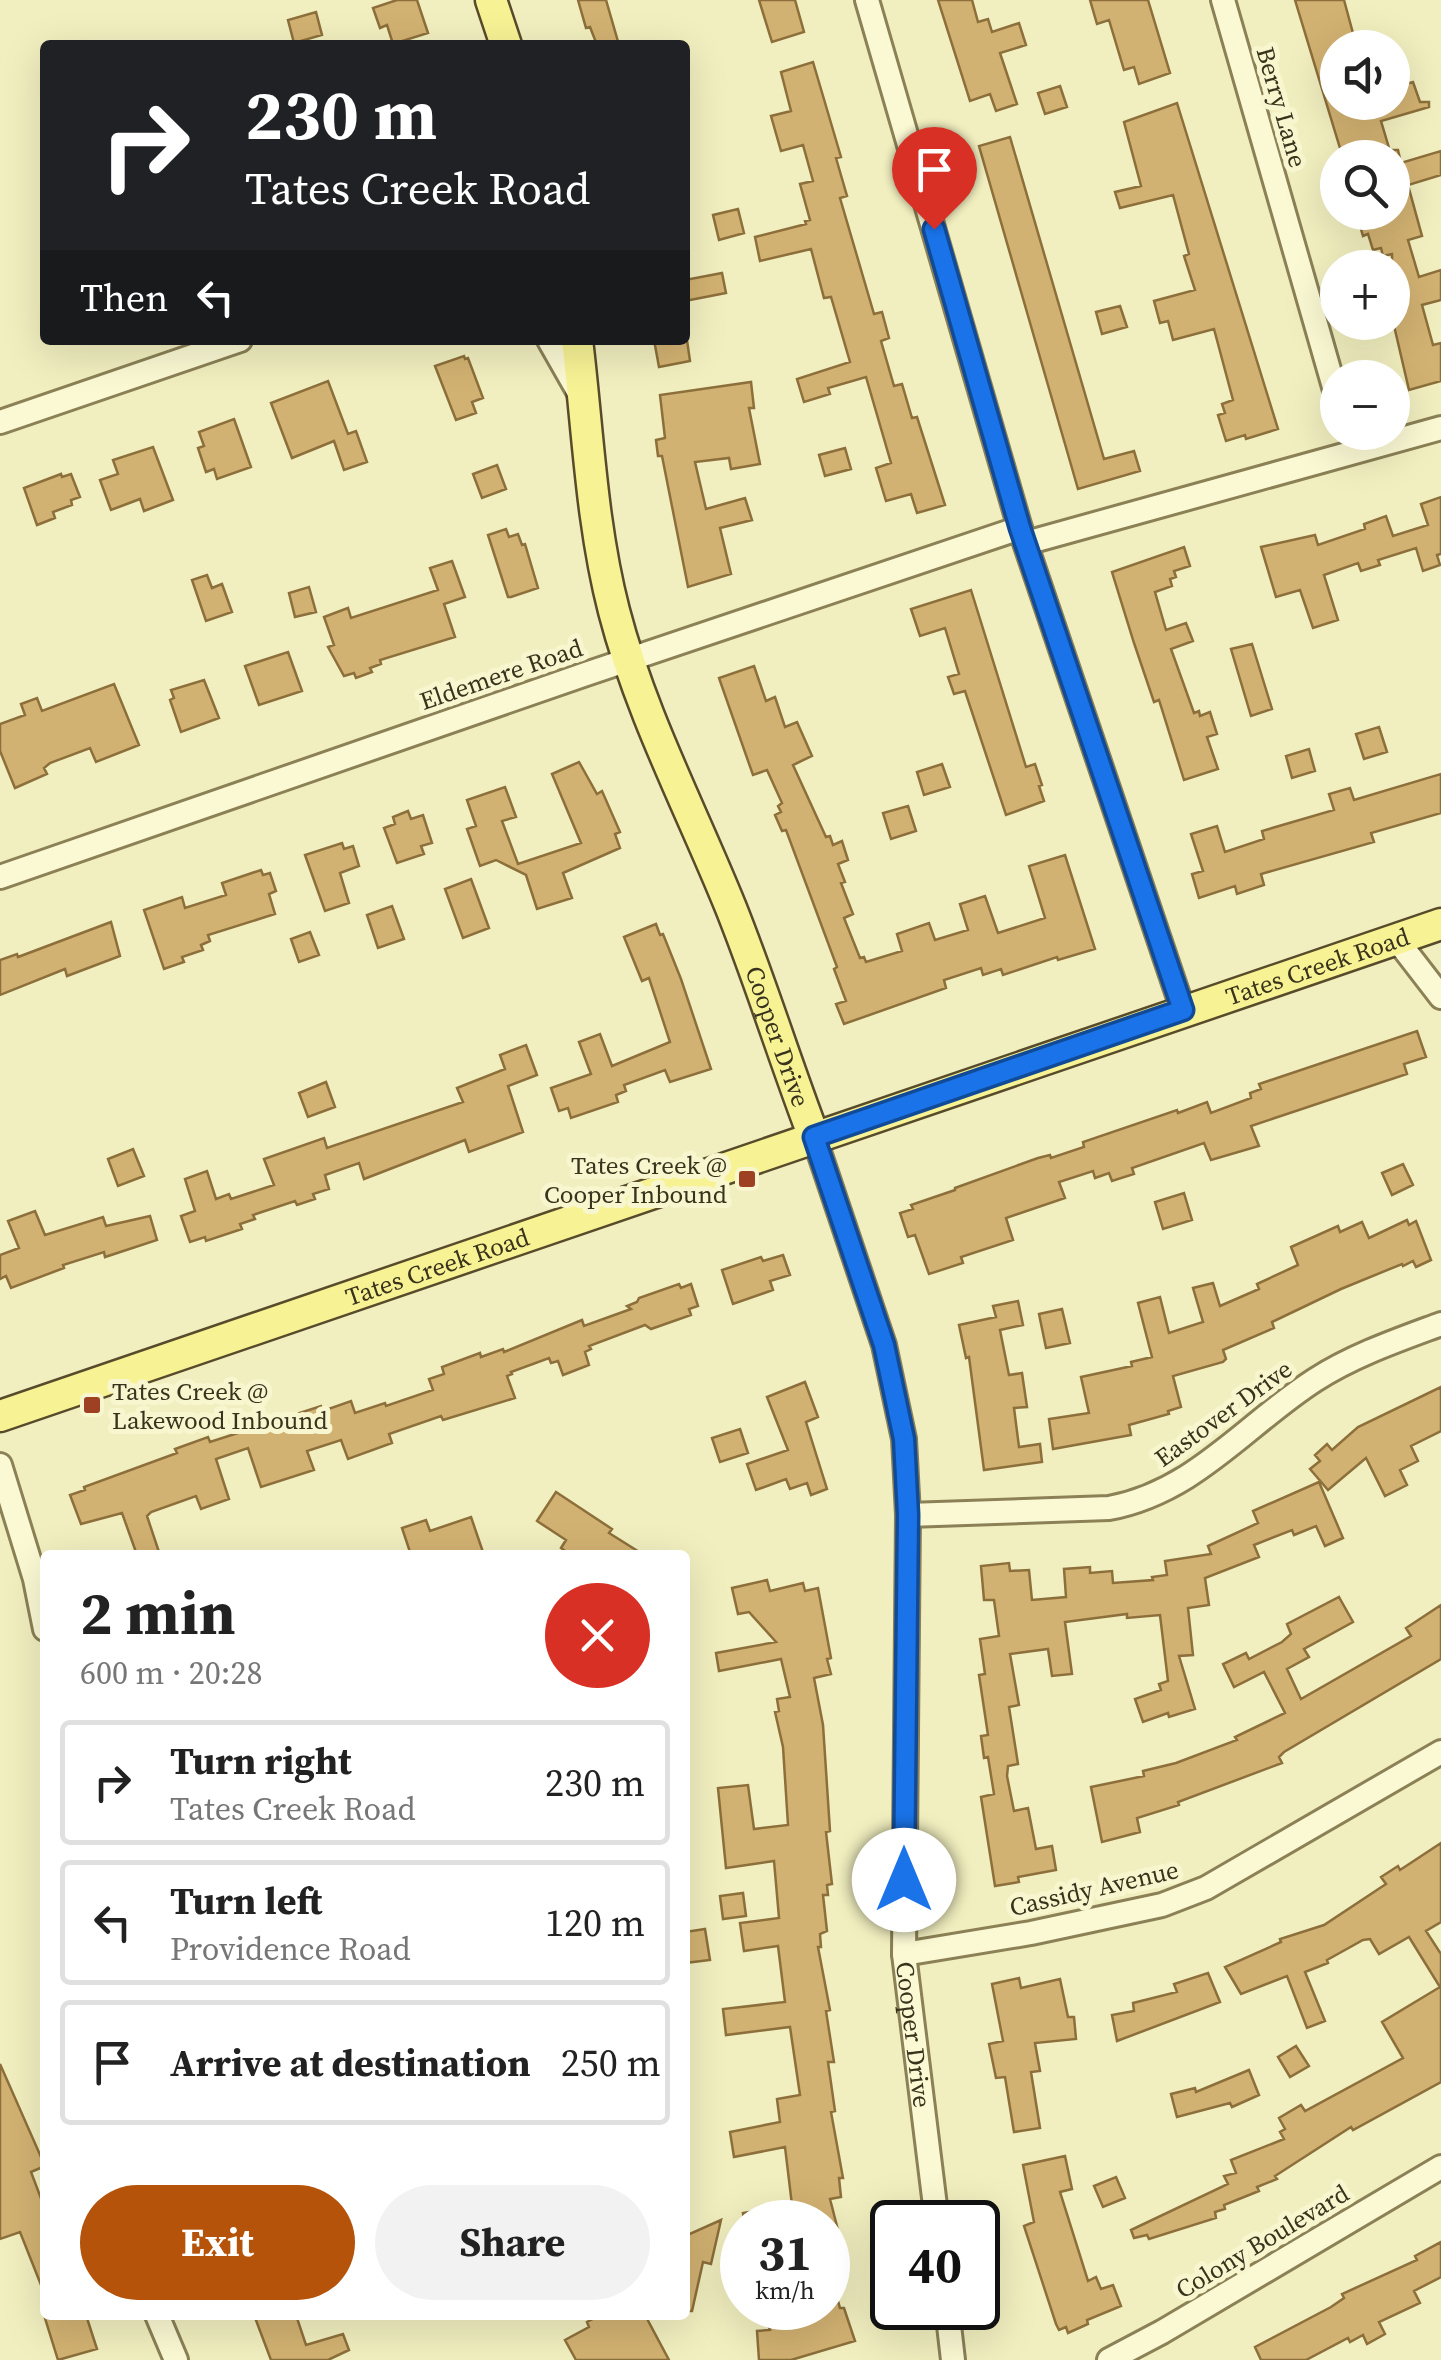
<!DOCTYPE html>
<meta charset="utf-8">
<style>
body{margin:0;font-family:"Source Serif 4",serif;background:#f2f2f2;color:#222;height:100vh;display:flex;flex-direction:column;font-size:38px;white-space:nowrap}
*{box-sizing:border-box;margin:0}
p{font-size:32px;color:#767676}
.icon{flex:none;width:55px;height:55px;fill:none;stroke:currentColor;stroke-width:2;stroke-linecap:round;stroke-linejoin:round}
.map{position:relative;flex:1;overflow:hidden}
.sheet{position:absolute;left:40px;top:1550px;width:650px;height:770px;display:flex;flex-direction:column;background:#fff;border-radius:10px;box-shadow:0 10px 40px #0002}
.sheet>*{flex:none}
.hud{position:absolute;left:40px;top:40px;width:650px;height:305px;border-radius:10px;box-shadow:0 10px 40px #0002;background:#202124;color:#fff;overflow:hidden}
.controls{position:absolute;left:1320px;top:30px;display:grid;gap:20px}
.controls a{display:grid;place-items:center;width:90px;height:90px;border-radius:50%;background:#fff;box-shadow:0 10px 40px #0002;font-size:50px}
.speed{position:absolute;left:720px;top:2200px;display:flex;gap:20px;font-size:50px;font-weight:700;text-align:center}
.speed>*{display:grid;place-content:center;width:130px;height:130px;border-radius:50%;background:#fff;box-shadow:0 10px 40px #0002;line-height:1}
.speed small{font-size:25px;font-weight:400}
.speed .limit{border:5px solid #111;border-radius:15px;background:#fff;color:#111}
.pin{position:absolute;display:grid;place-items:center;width:85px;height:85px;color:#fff;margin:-102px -42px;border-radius:50% 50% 50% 0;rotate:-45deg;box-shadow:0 0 10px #0007}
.pin .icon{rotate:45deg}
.me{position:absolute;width:110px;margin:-55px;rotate:0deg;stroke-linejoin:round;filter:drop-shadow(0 0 8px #0008)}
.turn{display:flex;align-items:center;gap:35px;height:210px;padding:0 40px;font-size:45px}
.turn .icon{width:130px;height:130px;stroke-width:2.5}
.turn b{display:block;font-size:70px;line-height:85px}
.then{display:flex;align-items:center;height:95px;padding:0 40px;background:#0003;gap:20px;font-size:38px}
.round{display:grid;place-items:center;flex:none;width:105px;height:105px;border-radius:52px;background:#f2f2f2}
.head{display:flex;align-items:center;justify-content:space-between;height:170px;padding:0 40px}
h1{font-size:60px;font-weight:700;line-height:75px}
.cta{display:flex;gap:20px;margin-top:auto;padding:20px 40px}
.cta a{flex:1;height:115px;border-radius:60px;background:#b45309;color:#fff;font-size:40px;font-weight:700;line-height:115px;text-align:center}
.cta a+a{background:#f2f2f2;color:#222}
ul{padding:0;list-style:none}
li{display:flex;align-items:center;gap:30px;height:125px;margin:0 20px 15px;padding:0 20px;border:5px solid #e0e0e0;border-radius:10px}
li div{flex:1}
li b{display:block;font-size:38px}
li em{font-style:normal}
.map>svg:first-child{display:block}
.building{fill:#d2b272;stroke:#8c6f3a;stroke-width:2.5}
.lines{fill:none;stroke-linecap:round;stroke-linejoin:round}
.minor-casing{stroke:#8b8056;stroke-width:28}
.major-casing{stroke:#584b2b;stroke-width:35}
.minor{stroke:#fbf9d3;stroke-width:22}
.major{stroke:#f7f294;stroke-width:30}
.route-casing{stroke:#114b97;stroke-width:25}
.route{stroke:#1a73e8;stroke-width:18}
.poi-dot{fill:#9e4122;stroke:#f8f6cf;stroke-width:4}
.labels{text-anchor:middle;stroke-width:10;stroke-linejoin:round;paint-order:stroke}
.street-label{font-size:25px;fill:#39321c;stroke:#f8f6cf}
.poi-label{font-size:25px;fill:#39321c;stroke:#f8f6cf;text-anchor:end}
</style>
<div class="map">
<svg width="1441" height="2360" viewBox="0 0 1441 2360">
<rect width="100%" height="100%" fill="#f1efbf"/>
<path class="building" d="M397 0H417L428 33 393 44 387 25 380 28 373 8Z
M578 0H606L619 45H597L590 27 586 28Z
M759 0H795L804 32 772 42Z
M938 0H972L978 22 988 19 992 32 1019 23 1026 45 1000 53 1017 104 996 111 990 94 970 101Z
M1090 0H1148L1170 73 1139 84 1134 67 1124 70 1109 20 1097 24Z
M1295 0H1344L1357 48H1338V102H1392V88L1413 82 1420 102H1429V107L1381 121 1392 158H1343Z
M316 12 322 35 294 43 288 20Z
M813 62 841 157 836 158 847 196 840 198 874 314 882 312 889 338 881 341 894 386 902 384 912 418 917 417 945 505 917 513 911 494 886 501 876 468 891 463 866 377 828 388 830 394 804 402 797 379 850 362 831 297 824 298 811 249 760 261 755 237 806 224 805 221 810 220 800 184 813 181 803 145 781 151 771 116 791 111 781 72Z
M1060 86 1067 107 1045 114 1038 93Z
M1177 103 1278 429 1246 439 1245 435 1226 441 1218 415 1225 413 1222 404 1233 400 1214 329 1173 340 1168 321 1160 323 1154 301 1195 290 1184 256 1189 254 1173 195 1120 208 1115 192 1141 186 1124 122Z
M1010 137 1104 459 1134 451 1140 471 1078 489 979 146Z
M1392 150H1398L1401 163 1441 151V175L1408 185 1422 236 1408 240 1419 277 1441 270V300L1422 305 1433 345 1441 343V381L1409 390 1392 317V254L1383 256 1381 248 1373 250 1368 234 1363 236 1356 212H1392Z
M738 209 744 233 719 240 713 215Z
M722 273 726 293 685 301V280Z
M1120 306 1127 327 1102 334 1096 312Z
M654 340H687L690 361 659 367Z
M464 356 465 359 468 358 483 398 472 402 476 413 456 420 435 366Z
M328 381 348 434 356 431 367 462 344 470 334 441 292 458 271 403Z
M751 382 754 408H749L760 464 731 469 729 458 695 462 706 509 745 498 752 520 720 528 731 574 688 587 662 456H658L656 440 665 438 660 395Z
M234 419 251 467 217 479 214 469 206 472 198 448 204 446 199 432Z
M153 447 173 500 144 511 140 499 111 510 100 480 118 474 113 460Z
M845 448 851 469 825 476 819 455Z
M497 465 506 489 482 498 473 474Z
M61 474 62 477 71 474 80 497 71 500 72 505 53 512 55 518 37 525 24 488Z
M1441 497V554L1437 555 1440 565 1423 571 1416 548 1378 560 1380 565 1361 571 1358 563 1324 575 1338 620 1313 628 1300 590 1276 597 1261 547 1315 535 1318 545 1365 529 1364 524 1386 516 1393 536 1428 525 1421 504Z
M506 529 509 537 518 534 522 545 525 544 538 588 511 597H508L488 535Z
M1184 547 1190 566 1174 571 1176 577 1170 579 1172 586 1155 592 1166 630 1186 623 1193 641 1171 649 1194 713 1199 711 1200 716 1210 712 1217 734 1207 737 1218 769 1184 780 1159 700 1154 702 1134 643 1112 572Z
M452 561 465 597 444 604 455 637 380 660 381 664 370 668 372 672 356 678 354 673 344 676 328 647 334 645 324 617 348 608 351 618 438 590 430 568Z
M207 575 212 588 222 584 232 612 206 621 192 580Z
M309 587 316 612 295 617 289 593Z
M971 590 1026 767 1035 764 1042 785 1039 786 1044 801 1006 815 965 691 954 694 948 677 959 674 945 628 920 636 911 609Z
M1252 644 1272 709 1251 716 1231 649Z
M288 652 302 691 259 705 245 666Z
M754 666 766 701 775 697 785 727 797 722 812 756 793 765 826 837 830 836 833 845 842 841 848 860 838 864 845 882 841 883 853 914 844 918 860 958 864 957 866 962 902 951 897 934 929 923 935 940 968 930 960 904 985 896 998 933 1045 918 1029 866 1065 855 1095 949 1058 960 1057 957 1003 975 1001 969 983 975 981 968 944 980 946 988 844 1024 836 1004 846 1001 834 969 837 967 786 830 782 831 775 815 781 812 778 806 782 803 767 770 753 775 719 678Z
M204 680 219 718 181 732 170 700 174 698 171 690Z
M114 684 139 745 96 762 90 748 50 763 44 768 47 774 15 788 0 751V724L25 715 21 704 37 698 42 711Z
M1379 727 1387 752 1364 759 1356 734Z
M1309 749 1315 771 1292 778 1286 756Z
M579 762 597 794 602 791 620 832 615 834 620 848 563 873 572 898 537 909 526 875 496 860 480 866 467 829 476 826 467 800 505 787 516 817 502 821 518 864 581 843 552 774Z
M942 764 950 787 924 795 917 772Z
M1441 774V813L1371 833 1374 842 1261 874 1264 885 1237 894 1235 886 1199 898 1192 874 1203 871 1191 834 1217 826 1225 852 1264 839 1262 831 1334 810 1329 794 1350 788 1354 800Z
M908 806 916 831 891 839 883 813Z
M408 811 411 819 423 815 432 843 421 846 424 854 397 863 384 828 395 824 393 817Z
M342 843 344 849 353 846 359 866 340 873 349 903 325 911 305 855Z
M261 870 263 875 270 873 276 891 269 894 275 914 208 935 210 941 201 945 203 950 182 957 184 962 164 969 144 910 182 897 185 908 226 895 222 883Z
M471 879 489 928 463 938 445 889Z
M392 906 404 939 378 948 367 915Z
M111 922 120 956 67 976 65 969 0 995V960L17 954 18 957Z
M656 924 660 935 663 934 681 979 711 1069 670 1082 665 1070 624 1085 626 1091 616 1095 618 1102 571 1118 568 1108 559 1111 551 1088 591 1074 579 1042 600 1034 612 1066 670 1042 649 978 642 981 624 937Z
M310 932 319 955 299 962 291 939Z
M1417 1031 1426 1057 1404 1064 1407 1074 1251 1126 1259 1146 1211 1160 1204 1143 1132 1168 1134 1174 1112 1181 1109 1173 1095 1178 1093 1171 1059 1182 1065 1198 1006 1218 1013 1240 961 1257 963 1263 929 1274 915 1235 908 1237 900 1213 913 1209 911 1205 955 1190V1188L1038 1158 1050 1155 1051 1158 1084 1147 1083 1142 1177 1110 1178 1113 1207 1102 1211 1113 1251 1098 1250 1093 1261 1089 1259 1084Z
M526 1045 537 1075 508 1086 523 1132 469 1152 465 1140 364 1179 359 1163 325 1175 329 1189 313 1194 315 1199 297 1205 295 1201 253 1215 255 1219 240 1224 242 1229 206 1241 205 1237 190 1242 181 1216 195 1211 185 1179 207 1171 216 1199 229 1194 231 1199 274 1185 264 1159 324 1138 327 1148 463 1102 457 1088 505 1069 500 1055Z
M326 1082 335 1107 308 1117 299 1093Z
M133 1149 144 1176 118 1186 108 1159Z
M1403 1164 1413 1185 1392 1195 1382 1173Z
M1184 1193 1192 1220 1163 1229 1155 1202Z
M35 1211 45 1235 103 1217 106 1226 150 1216 157 1240 105 1257 104 1252 63 1265 64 1268 11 1288 6 1276 0 1279V1255L19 1248 8 1221Z
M1407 1220 1409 1225 1416 1221 1431 1260 1416 1267 1413 1261 1403 1266 1402 1264 1341 1289 1272 1322 1274 1328 1223 1350 1226 1359 1223 1362 1173 1376 1181 1407 1168 1411 1169 1414 1129 1425 1131 1435 1053 1449 1049 1419 1089 1413 1081 1377 1132 1366 1131 1362 1152 1357 1138 1303 1160 1297 1169 1333 1203 1322 1193 1288 1213 1283 1220 1306 1259 1289 1257 1284 1298 1265 1291 1247 1338 1226 1340 1232 1362 1222 1369 1238Z
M783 1255 790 1275 770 1281 773 1290 733 1304 722 1270 761 1257 763 1261Z
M679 1284 681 1288 691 1284 698 1306 689 1309 691 1315 651 1329 645 1325 589 1346 591 1349 585 1352 589 1365 563 1375 558 1361 551 1363 549 1358 511 1372 512 1374 507 1376 515 1398 443 1420 441 1416 389 1434 392 1443 348 1459 341 1440 307 1451 314 1470 261 1487 248 1448 216 1459 229 1499 201 1509 196 1496 151 1512 147 1516 160 1555H137L122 1513 81 1524 70 1495 85 1490 84 1487 177 1453 175 1449 208 1437 210 1442 321 1406 323 1411 351 1401 355 1413 385 1403 386 1406 433 1390 429 1379 444 1374 442 1367 480 1353 481 1357 503 1349 504 1352 582 1320 584 1326 631 1309 627 1306 637 1302 639 1298Z
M1018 1301 1023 1325 1000 1330 1009 1375 1022 1373 1027 1407 1014 1408 1019 1447 1040 1444 1042 1462 984 1470 969 1357 966 1358 959 1325 996 1317 993 1306Z
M1062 1309 1070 1343 1046 1348 1039 1314Z
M805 1382 818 1417 806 1422 827 1489 811 1495 807 1483 790 1489 786 1479 756 1490 747 1464 788 1450 767 1397Z
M1441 1387V1431L1411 1446 1418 1461 1400 1470 1407 1485 1385 1496 1366 1458 1328 1490 1310 1469 1320 1461 1315 1455 1327 1444 1332 1450 1358 1427Z
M740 1429 748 1453 720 1462 712 1438Z
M1319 1482 1343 1538 1325 1546 1316 1526 1294 1535 1292 1530 1254 1545 1259 1557 1205 1578 1209 1605 1188 1608 1193 1655 1179 1656 1195 1709 1169 1717 1168 1713 1143 1722 1135 1699 1161 1690 1159 1684 1168 1681 1160 1615 1127 1618V1614L1065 1622 1072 1674 1052 1676 1048 1649 1010 1654 1019 1705 1009 1707 1018 1764 1008 1766 1007 1776 1014 1811 1028 1808 1036 1849 1052 1846 1056 1870 1018 1877 1019 1882 995 1886 981 1797 994 1794 988 1757 984 1758 981 1736 988 1735 979 1675 985 1674 980 1639 999 1636 994 1600H984L981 1566 1009 1563 1010 1571 1029 1570 1032 1600 1066 1597 1064 1569 1090 1567V1573L1112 1571 1113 1583 1153 1580 1152 1577 1167 1575 1165 1561 1211 1554 1208 1546 1258 1523 1253 1511Z
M556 1492 612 1529 609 1533 644 1555H571L561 1548 566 1540 537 1521Z
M471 1517 484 1555H411L402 1528 426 1520 430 1531Z
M767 1580 770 1591 803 1583 805 1591 818 1588 831 1658 827 1659 831 1674 814 1678 823 1725 830 1831 826 1832 832 1884 827 1885 828 1895H823L827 1931 820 1934 821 1947H818L830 2010 826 2011 834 2062H828L835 2111 831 2112 843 2178H839L841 2197 830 2199 846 2261 828 2266V2222H744L743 2213 792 2205 785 2147 734 2157 730 2132 780 2122 777 2099 800 2095 790 2027 726 2035 723 2009 785 2002 778 1946 744 1951 740 1923 779 1918 774 1861 726 1868 718 1788 748 1785 754 1829 788 1825 783 1747 775 1712 779 1711 777 1699 790 1697 781 1659 719 1671 716 1653 776 1642 749 1612 738 1614 732 1588Z
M1339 1597 1353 1622 1304 1649 1309 1657 1287 1669 1301 1699 1411 1636 1406 1628 1441 1605V1659L1284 1752 1279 1757 1282 1763 1178 1802 1179 1805 1137 1818 1140 1832 1102 1842 1091 1787 1144 1776 1143 1771 1176 1763 1237 1740 1235 1737 1285 1713 1264 1672 1234 1687 1223 1664 1246 1653 1249 1659 1282 1642 1291 1634 1287 1624Z
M1441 1843V1922L1426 1931 1441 1954V2082L1353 2130 1351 2127 1275 2176 1277 2179 1257 2187 1259 2191 1224 2205 1225 2209 1215 2212 1216 2218 1149 2239 1147 2235 1134 2238 1131 2230 1228 2184 1224 2176 1236 2173 1231 2160 1284 2139 1280 2132 1285 2129 1279 2118 1301 2105 1305 2111 1403 2058 1382 2022 1440 1987 1409 1937 1379 1954 1370 1939 1363 1940 1327 1960 1328 1963 1305 1972 1325 2021 1307 2028 1287 1976 1241 1994 1225 1967 1281 1942 1280 1939 1324 1925 1386 1884 1381 1877 1398 1866 1400 1870Z
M743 1893 746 1916 723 1919 720 1896Z
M705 1929 710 1960 685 1963V1932Z
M1208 1973 1220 2002 1117 2041 1112 2015 1134 2011 1133 2003 1177 1992 1174 1984Z
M1019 1978 1021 1988 1060 1979 1068 2017H1074L1076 2039 1035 2043 1040 2071 1031 2072 1040 2128 1014 2132 1005 2077 996 2078 989 2044 1003 2041 992 1984Z
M1296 2046 1309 2066 1290 2077 1278 2057Z
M0 2064 45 2166 31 2172 45 2209V2295L20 2232 0 2239Z
M1249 2070 1259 2095 1232 2107 1230 2103 1177 2117 1171 2094 1195 2088 1196 2092Z
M1065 2156 1072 2189 1060 2192 1088 2281 1096 2277 1101 2289 1113 2285 1121 2306 1087 2320 1088 2324 1068 2333 1066 2327 1059 2330 1056 2324 1024 2226 1034 2222 1023 2165Z
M1116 2177 1125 2198 1103 2207 1094 2186Z
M721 2220 711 2264 703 2262 692 2311H685V2236Z
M1441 2242V2277L1414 2291 1420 2303 1379 2322 1385 2334 1367 2344 1363 2335 1350 2342 1348 2338 1306 2360H1261L1255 2347 1331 2307 1344 2298 1342 2294 1417 2260 1415 2256Z
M838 2301 840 2308H844L855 2341 791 2360H759L757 2331 770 2330 762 2308H828V2304Z
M44 2315H86L97 2349 58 2360Z
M254 2315H296L306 2345 343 2334 349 2350 328 2360H271Z
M600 2315H645L669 2360H576L565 2340 589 2327 587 2322Z"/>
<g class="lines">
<defs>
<g id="minor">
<path d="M867 0 1020 528 1183 1010"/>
<path d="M1223 0 1338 401"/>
<path d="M549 340 578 391"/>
<path d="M0 422 240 340"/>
<path d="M1026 543 1441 428"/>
<path d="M0 877 586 674 1020 528"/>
<path d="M1397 940 1441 997"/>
<path id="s1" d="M814 1137 884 1345 904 1439 908 1515 904 1954 937 2222"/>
<path d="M0 1465 35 1579 45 1629"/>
<path d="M908 1515 1109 1508C1195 1492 1245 1425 1315 1380 1354 1355 1398 1340 1441 1324"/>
<path d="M904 1954 1031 1933 1162 1905 1206 1888 1441 1752"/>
<path d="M947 2308 953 2360"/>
<path d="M157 2315 176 2360"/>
<path d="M1109 2360 1162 2332 1441 2167"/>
</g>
<g id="major">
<path d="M491 0 506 45"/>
<path id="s2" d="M577 340C588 430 591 522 614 611 641 715 691 809 731 908 761 983 785 1061 814 1137"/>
<path id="s3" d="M0 1416 1441 924"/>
</g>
</defs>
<use href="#minor" class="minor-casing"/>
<use href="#major" class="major-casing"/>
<use href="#minor" class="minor"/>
<use href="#major" class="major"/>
</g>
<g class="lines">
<defs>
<path id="route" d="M904 1880 908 1515 904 1439 884 1345 814 1137 1183 1010 1020 528 934 229"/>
</defs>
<use href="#route" class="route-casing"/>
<use href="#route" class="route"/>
</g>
<g class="poi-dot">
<rect x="737" y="1169" width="20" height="20" rx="5"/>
<rect x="82" y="1395" width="20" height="20" rx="5"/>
</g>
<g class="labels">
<g class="street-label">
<text transform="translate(1282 107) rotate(74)" y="9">Berry Lane</text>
<text transform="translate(501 674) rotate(-19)" y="9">Eldemere Road</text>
<text dy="9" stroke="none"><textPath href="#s3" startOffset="1392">Tates Creek Road</textPath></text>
<text dy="9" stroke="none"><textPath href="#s2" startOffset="730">Cooper Drive</textPath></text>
<text dy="9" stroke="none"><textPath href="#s3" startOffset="462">Tates Creek Road</textPath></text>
<text transform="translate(1223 1413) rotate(-36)" y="9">Eastover Drive</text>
<text transform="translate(1094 1888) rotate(-13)" y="9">Cassidy Avenue</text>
<text dy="9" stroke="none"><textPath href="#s1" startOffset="912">Cooper Drive</textPath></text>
<text transform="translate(1262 2241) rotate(-31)" y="9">Colony Boulevard</text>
</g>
<g class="poi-label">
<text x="727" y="1174">Tates Creek @<tspan x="727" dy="29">Cooper Inbound</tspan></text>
<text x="112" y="1400" text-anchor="start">Tates Creek @<tspan x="112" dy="29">Lakewood Inbound</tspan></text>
</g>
</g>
</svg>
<div class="controls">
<a><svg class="icon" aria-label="sound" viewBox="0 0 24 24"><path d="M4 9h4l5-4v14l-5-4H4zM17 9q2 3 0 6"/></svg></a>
<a><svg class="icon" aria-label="search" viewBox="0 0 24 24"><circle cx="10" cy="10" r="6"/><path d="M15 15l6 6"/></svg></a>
<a>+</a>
<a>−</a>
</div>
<div class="speed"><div>31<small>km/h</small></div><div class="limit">40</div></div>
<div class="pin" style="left:934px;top:229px;background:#d93025"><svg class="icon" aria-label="arrive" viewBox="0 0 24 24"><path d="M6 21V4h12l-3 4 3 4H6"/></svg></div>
<svg class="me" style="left:904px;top:1880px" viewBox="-20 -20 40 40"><circle r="19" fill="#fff"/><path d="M0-13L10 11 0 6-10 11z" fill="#1a73e8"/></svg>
<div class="hud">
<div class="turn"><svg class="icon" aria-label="right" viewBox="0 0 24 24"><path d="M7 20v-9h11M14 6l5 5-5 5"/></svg><div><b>230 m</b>Tates Creek Road</div></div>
<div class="then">Then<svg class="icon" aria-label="left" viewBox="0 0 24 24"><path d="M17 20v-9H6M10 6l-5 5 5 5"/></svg></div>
</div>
<section class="sheet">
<div class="head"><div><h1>2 min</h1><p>600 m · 20:28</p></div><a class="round" style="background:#d93025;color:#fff"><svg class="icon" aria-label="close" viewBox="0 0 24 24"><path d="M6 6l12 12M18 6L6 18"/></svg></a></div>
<ul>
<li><svg class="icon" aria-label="right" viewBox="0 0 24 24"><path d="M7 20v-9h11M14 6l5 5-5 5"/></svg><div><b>Turn right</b><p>Tates Creek Road</p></div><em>230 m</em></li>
<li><svg class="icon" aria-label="left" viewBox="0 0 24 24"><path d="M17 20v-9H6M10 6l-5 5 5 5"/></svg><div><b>Turn left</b><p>Providence Road</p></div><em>120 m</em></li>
<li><svg class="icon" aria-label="arrive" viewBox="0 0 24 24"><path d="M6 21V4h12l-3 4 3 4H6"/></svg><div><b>Arrive at destination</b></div><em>250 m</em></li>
</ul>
<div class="cta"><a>Exit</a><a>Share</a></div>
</section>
</div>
